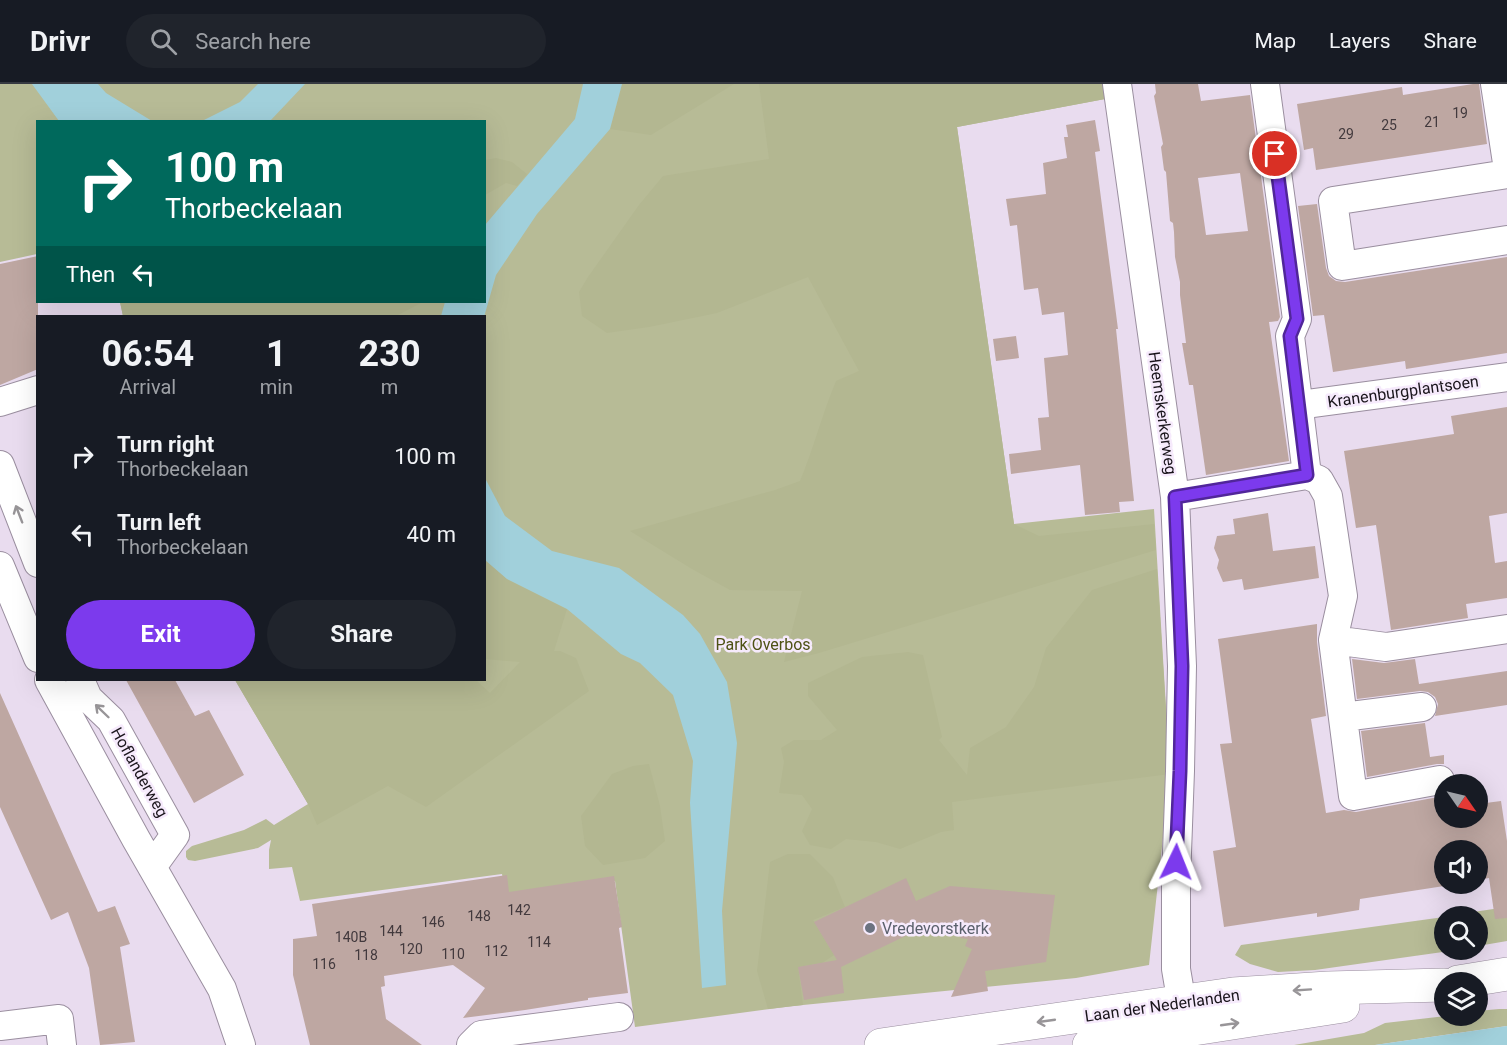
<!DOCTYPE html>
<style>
body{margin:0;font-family:Roboto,sans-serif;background:#20242c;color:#f1f3f6;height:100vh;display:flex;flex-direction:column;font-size:22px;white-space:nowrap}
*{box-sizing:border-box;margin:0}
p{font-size:20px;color:#9ea1a6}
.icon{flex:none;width:33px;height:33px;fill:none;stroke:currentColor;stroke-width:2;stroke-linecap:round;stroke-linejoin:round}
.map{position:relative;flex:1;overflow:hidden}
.panel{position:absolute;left:36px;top:231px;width:450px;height:366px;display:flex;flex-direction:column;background:#171b24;border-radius:0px;box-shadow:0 6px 24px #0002}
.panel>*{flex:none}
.guide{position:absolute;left:36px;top:36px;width:450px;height:183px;border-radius:0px;box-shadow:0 6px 24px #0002;background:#00695c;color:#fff;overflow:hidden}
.needle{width:39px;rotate:124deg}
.fabs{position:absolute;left:1434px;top:690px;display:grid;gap:12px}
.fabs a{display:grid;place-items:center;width:54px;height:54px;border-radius:50%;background:#171b24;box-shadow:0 6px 24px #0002;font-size:30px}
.pin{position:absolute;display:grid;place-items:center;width:51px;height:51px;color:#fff;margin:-26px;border:3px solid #fff;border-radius:50%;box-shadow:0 2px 6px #0007}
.me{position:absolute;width:66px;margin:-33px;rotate:2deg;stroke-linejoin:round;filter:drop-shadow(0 0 4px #0008)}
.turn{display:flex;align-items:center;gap:21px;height:126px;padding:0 30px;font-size:27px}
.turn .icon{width:78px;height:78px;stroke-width:2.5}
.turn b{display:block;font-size:42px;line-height:51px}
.then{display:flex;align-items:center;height:57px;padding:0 30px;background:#0003;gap:12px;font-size:22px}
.eta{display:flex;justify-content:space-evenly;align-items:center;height:102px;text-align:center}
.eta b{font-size:36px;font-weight:700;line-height:42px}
.cta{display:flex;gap:12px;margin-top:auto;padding:12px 30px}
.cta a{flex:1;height:69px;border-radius:36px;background:#7c3aed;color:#fff;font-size:24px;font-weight:700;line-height:69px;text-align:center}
.cta a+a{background:#20242c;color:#f1f3f6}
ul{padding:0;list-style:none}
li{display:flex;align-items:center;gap:18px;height:78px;padding:0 30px}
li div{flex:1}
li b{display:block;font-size:22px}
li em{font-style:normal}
header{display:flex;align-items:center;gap:36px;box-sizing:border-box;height:84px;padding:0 30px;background:#171b24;border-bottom:2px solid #363941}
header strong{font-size:28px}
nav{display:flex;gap:33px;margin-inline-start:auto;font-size:21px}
.search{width:420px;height:54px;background:#20242c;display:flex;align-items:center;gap:15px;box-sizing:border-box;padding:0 21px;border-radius:33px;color:#9ea1a6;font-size:22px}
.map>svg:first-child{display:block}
.green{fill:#b7bb96}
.forest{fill:#b3b791}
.water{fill:#a1d0db}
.building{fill:#bea7a2;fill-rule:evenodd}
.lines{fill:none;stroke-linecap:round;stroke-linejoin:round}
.minor-casing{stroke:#9a8e9f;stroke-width:30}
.major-casing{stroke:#9a8e9f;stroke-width:34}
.minor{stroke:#fff;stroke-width:28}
.major{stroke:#fff;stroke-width:33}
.oneway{stroke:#989598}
.route-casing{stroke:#51269a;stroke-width:15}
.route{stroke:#7c3aed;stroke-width:10}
.worship-dot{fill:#6b7280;stroke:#f6eafc;stroke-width:2}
.labels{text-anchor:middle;stroke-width:5;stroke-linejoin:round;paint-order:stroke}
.number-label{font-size:14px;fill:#42393d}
.street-label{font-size:16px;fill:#19141b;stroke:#f6eafc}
.park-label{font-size:16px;fill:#4e5114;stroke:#f6eafc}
.worship-label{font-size:16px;fill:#5b616d;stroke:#f6eafc;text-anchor:start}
</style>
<header>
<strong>Drivr</strong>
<div class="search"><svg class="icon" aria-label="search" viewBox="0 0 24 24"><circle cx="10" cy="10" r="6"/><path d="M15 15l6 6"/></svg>Search here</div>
<nav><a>Map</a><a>Layers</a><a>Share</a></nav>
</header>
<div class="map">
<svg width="1507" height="961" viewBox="0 0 1507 961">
<rect width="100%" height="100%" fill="#e9dcef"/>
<path class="green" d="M0 0H1103L1105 15 957 43 1014 440 1154 425 1170 690 1149 881 1076 894 793 922 635 943 615 797 505 809 502 790 300 817 292 783 269 785V766L271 756 258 764 195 777 188 776 186 773V767L192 762 244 746 266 735 274 741 308 720 235 596H484V232H123L120 218H484V38H38L37 170 0 178Z
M1507 823V857L1478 862V832H1446Z
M1444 833V866H1457L1315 886 1278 888 1250 880 1235 871 1241 861Z
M1499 925H1507V942L1375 961H1294L1364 949 1385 939 1446 932H1478V927Z"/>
<path class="forest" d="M622 0H734L651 51 610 45Z
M759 0H1103L1105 15 957 43 1014 440 1039 452 1154 440 1156 466 819 569 784 578 802 507 730 506 692 485 630 447 775 406 800 397C814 364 822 330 836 297L859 287 808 193 717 229 649 243 607 249 582 232 579 208 588 193 639 121 663 92 769 75Z
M496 74 512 78 527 90 517 102 506 99 485 111V76Z
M120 218H423L396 232H123Z
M485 476 507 495 567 525 554 567H560L576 574 589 607 426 723 388 702 317 741 308 720 235 596H476L490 609 520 578 485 575Z
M1157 485 1170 690 952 718 954 746 941 748 900 765 876 758 846 755 831 765 810 761 802 747 812 725 802 711 779 709 784 678 781 664 794 656H821L837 646 808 612V599L862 573 908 568 923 571 942 653 939 656 967 691 970 664 1006 643 1034 603 1046 564 1092 506Z
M649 680 660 722 665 757 645 774 603 781 585 762 581 732 612 690 633 682Z
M788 770H810L833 793 845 823 813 836 834 871 822 879 798 883 803 921 768 925 757 887 770 778Z"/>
<path class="water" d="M32 0H98L106 9 152 37H59Z
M258 0H305L270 37H169L204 36 240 18Z
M583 0H622L610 45 537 130 496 191 484 233 441 232 445 218H484L485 141 575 35Z
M485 394 505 432 552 467 619 484 683 531 700 550 727 598 737 659 722 827 726 901 702 904 690 719 693 677 673 611 640 579 621 570 567 525 507 495 485 476Z
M1507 942V961H1375Z"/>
<path class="building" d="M1155 0H1198L1201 17 1250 11 1280 233 1278 237 1269 238 1289 377 1206 391 1193 301H1189L1182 259H1186L1180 211V198L1175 173 1174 148 1173 139 1170 137 1166 88 1164 86 1161 63 1163 60 1154 12 1156 9ZM1240 89 1248 147 1206 151 1198 94Z
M1473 0H1479L1487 60 1316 86 1313 64 1304 66 1297 20 1402 3 1403 11Z
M1095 36 1100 67 1095 68 1118 245H1116L1134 417 1119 418 1120 428 1085 431 1080 381 1011 390 1009 370 1041 366 1038 334 1049 333 1044 274 1068 271 1064 228 1042 231 1038 204 1024 206 1017 141 1010 142 1006 115 1046 110 1043 79 1067 74 1064 53H1068L1066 41Z
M1317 120 1326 184 1329 192 1336 197 1345 198 1507 173V269L1406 285 1405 277 1333 288 1324 231 1313 232 1298 122Z
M38 172V285L0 301V180Z
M1016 252 1019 274 996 277 993 255Z
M1507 323V429L1489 432 1495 479 1507 477V514L1466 520 1468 534 1391 546 1376 441 1356 444 1344 367 1454 350 1451 332Z
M1268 429 1273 467 1315 462 1319 494 1244 506 1242 495 1223 498 1217 484 1219 476 1214 464 1217 452 1235 450 1233 435Z
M1317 540V558L1326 632 1311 635 1326 729 1344 726 1356 728 1444 712V734H1478V720L1501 717 1507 757V834L1495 835 1489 794 1478 796V766H1444V800H1457L1360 815 1359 826 1317 833V829L1224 843 1213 767 1236 763 1220 660 1232 659 1218 555Z
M1352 575 1384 579 1415 575 1419 600 1507 587V621L1435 632 1438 620 1435 613 1428 608 1420 607 1357 615Z
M126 596H175L195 632 209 626 244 691 194 719Z
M0 609 98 828 115 822 130 860 120 863 135 958 100 961 89 884 68 828 51 836 0 723Z
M1425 639 1430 673 1444 671V680H1437L1367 693 1361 647Z
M507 791 509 808 614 792 622 843 619 844 628 909 588 914V916L525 926 463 934 485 904 453 881 384 892 385 902 381 903 386 935 422 961H310L293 891V855L317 852 312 820Z
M906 794 916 817 950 802 1055 811 1046 878 985 887 988 907 951 913 972 865 965 862 968 855 960 854 965 846 922 844 841 883 844 909 804 916 798 883 837 876 814 838Z"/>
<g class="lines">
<defs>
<path id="minor" d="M1117 0 1175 413 1182 582 1180 687 1176 796V885L1185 938
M1265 0 1297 235 1290 252 1307 391
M1495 0 1507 79
M1507 90 1333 117 1342 182 1507 156
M0 318 38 306
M1299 321 1507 293
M0 381 38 479
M1175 413 1307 391 1319 396 1328 412 1343 512 1333 556 1353 712 1440 696
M0 482 38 574
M1333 556 1386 563 1507 545
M49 596 136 755 222 905 241 961
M80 596 88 614 111 636 175 751 152 783
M1343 633 1422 623
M0 942 59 935 62 961
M471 961 481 951 619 933"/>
<path id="major" d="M1458 898 1507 890
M881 961 1233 910 1328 904 1444 901
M1089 961 1343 922"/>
</defs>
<use href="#minor" class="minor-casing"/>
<use href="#major" class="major-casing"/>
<use href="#minor" class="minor"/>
<use href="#major" class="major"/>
</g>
<defs><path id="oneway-shaft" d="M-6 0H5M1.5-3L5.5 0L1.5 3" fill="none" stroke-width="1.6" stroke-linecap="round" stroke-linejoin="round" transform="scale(1.5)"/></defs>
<g class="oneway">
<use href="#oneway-shaft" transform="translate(19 430) rotate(-111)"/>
<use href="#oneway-shaft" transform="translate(102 627) rotate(-136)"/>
<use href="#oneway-shaft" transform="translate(1302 906) rotate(176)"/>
<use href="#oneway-shaft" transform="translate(1046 937) rotate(172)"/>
<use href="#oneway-shaft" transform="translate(1230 940) rotate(-8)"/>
</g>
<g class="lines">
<defs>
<path id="route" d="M1176 778 1180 687 1182 582 1175 413 1307 391 1290 252 1297 235 1275 70"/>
</defs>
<use href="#route" class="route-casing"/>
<use href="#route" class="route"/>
</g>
<circle class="worship-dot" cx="870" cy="844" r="6"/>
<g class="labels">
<g class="number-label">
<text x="1460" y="34">19</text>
<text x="1432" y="43">21</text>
<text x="1389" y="46">25</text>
<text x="1346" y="55">29</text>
<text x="519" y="831">142</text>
<text x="479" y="837">148</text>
<text x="433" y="843">146</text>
<text x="391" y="852">144</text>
<text x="351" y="858">140B</text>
<text x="539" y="863">114</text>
<text x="411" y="870">120</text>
<text x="496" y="872">112</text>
<text x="453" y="875">110</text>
<text x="366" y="876">118</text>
<text x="324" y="885">116</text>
</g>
<g class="street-label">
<text transform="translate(1403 307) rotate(-8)" y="6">Kranenburgplantsoen</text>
<text transform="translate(1163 329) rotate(82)" y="6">Heemskerkerweg</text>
<text transform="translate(140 688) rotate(61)" y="6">Hoflanderweg</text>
<text transform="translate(1162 921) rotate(-8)" y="6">Laan der Nederlanden</text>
</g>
<g class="park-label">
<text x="763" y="566">Park Overbos</text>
</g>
<g class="worship-label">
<text x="882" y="850">Vredevorstkerk</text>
</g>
</g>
</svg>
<div class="fabs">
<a><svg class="needle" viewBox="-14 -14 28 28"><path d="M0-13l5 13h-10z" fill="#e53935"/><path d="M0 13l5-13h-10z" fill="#9ea1a6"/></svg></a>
<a><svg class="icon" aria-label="sound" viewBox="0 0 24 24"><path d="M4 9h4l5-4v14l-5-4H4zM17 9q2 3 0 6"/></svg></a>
<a><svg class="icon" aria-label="search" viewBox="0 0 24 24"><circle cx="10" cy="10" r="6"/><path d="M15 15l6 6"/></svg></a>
<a><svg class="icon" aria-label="layers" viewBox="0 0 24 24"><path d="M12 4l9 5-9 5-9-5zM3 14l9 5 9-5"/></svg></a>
</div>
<div class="pin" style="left:1275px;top:70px;background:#d93025"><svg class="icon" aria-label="arrive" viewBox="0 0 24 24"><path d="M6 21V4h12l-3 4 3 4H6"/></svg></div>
<svg class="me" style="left:1176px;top:778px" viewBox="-20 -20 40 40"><path d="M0-17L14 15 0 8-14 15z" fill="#7c3aed" stroke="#fff" stroke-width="4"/></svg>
<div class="guide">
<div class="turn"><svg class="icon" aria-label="right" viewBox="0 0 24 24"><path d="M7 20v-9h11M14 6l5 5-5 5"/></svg><div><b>100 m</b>Thorbeckelaan</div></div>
<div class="then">Then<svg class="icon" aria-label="left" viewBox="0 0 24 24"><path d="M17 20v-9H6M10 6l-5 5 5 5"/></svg></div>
</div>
<section class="panel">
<div class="eta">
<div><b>06:54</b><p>Arrival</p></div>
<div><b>1</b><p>min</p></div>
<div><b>230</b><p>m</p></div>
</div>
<ul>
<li><svg class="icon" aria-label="right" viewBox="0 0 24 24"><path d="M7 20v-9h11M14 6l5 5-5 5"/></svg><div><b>Turn right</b><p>Thorbeckelaan</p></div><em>100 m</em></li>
<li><svg class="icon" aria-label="left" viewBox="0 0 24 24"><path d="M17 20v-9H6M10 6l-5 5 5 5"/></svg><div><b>Turn left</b><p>Thorbeckelaan</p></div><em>40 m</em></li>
</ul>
<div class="cta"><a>Exit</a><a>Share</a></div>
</section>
</div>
